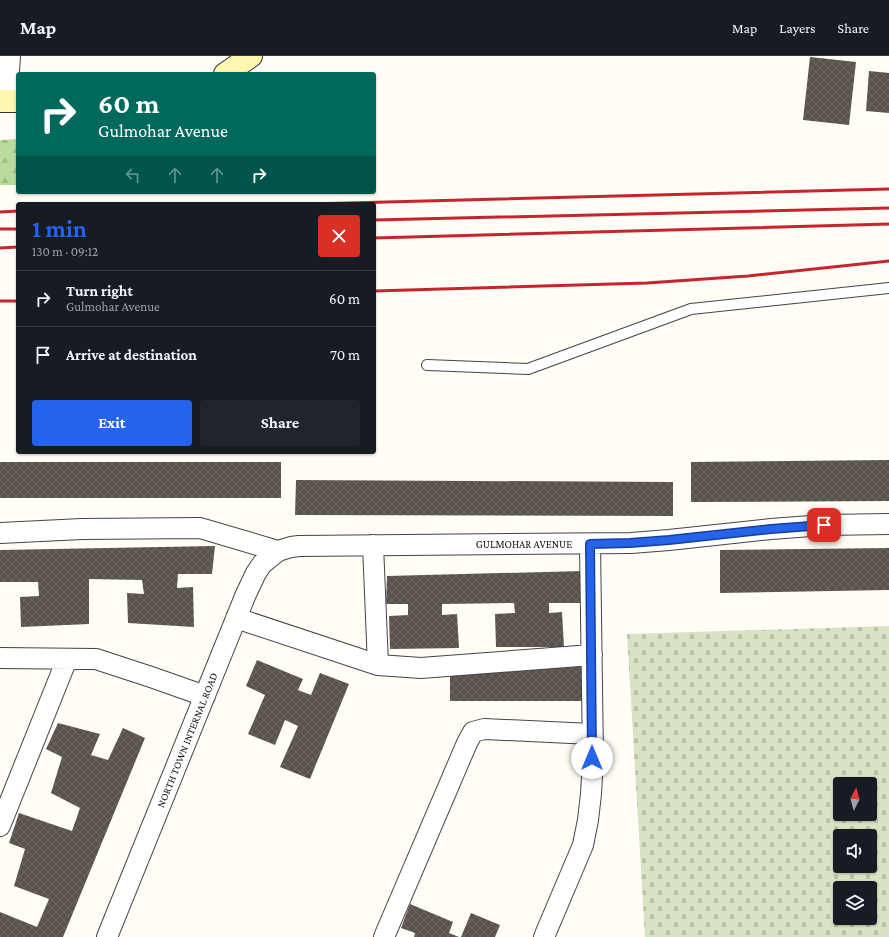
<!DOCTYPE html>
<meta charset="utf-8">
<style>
body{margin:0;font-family:"Crimson Pro",serif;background:#20242c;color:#f1f3f6;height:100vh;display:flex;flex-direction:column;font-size:15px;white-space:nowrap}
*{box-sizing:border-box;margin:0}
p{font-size:13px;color:#9ea1a6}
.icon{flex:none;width:22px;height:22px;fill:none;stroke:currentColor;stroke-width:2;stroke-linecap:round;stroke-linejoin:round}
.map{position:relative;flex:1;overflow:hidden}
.details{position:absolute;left:16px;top:146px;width:360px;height:252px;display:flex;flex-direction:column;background:#171b24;border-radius:4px;box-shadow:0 1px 3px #0004}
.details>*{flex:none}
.hud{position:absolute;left:16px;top:16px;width:360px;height:122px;border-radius:4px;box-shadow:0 1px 3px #0004;background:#00695c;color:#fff;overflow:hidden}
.needle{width:26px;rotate:6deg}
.fabs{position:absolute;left:833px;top:721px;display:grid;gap:8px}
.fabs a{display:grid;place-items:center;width:44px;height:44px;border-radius:4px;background:#171b24;box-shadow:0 1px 3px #0004;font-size:20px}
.pin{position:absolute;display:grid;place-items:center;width:34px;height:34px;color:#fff;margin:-17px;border-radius:8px;box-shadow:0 2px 6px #0006}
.me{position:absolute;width:44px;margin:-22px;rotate:0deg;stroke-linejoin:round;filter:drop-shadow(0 0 3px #0008)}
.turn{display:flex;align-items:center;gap:14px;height:84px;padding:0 16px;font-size:18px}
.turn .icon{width:52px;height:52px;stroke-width:2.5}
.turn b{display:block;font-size:28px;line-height:34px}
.lanes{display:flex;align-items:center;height:38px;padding:0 16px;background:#0003;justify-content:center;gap:20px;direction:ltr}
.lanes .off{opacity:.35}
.round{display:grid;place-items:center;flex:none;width:42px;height:42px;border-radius:4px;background:#20242c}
.headline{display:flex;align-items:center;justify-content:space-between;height:68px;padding:0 16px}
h1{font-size:24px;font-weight:700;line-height:30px;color:#2563eb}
.primary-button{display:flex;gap:8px;margin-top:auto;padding:8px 16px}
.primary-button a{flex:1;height:46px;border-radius:4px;background:#2563eb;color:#fff;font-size:16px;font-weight:700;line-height:46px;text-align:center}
.primary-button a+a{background:#20242c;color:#f1f3f6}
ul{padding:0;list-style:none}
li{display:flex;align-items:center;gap:12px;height:56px;padding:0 16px;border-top:1px solid #363941}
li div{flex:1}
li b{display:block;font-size:15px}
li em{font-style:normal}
header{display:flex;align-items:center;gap:24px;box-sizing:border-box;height:56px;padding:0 20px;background:#171b24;border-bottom:1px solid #363941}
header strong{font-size:19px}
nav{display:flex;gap:22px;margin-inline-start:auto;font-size:14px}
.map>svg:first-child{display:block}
.forest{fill:url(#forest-firs)}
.cemetery{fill:url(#cemetery-stones);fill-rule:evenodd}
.building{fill:url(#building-cross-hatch)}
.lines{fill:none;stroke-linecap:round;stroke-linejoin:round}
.service-casing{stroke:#444;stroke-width:12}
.minor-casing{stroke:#444;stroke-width:22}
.secondary-casing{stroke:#333;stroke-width:24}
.service{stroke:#fff;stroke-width:10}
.minor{stroke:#fff;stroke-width:20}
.secondary{stroke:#fff6b0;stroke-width:22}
.rail{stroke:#c4262e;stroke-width:3}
.route-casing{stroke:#184099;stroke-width:10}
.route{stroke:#2563eb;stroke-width:7}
.labels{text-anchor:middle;stroke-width:4;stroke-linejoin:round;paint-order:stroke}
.street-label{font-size:11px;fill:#111;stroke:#fff}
</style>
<header>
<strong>Map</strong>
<nav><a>Map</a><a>Layers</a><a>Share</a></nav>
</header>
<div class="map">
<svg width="889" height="881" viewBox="0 0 889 881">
<defs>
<pattern id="forest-firs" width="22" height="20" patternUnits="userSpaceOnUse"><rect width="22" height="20" fill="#b9dc9c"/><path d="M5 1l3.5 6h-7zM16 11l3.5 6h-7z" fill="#9ebc85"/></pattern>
<pattern id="cemetery-stones" width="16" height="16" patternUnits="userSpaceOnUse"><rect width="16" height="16" fill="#d9e3c4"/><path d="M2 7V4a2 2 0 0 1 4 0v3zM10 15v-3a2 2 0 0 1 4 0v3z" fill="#b9c2a7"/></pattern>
<pattern id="building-cross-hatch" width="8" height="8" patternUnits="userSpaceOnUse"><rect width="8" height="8" fill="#5a524d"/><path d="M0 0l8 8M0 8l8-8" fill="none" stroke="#6d6662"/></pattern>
</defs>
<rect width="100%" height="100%" fill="#fffdf5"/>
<path class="forest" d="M18 83V129H0V84Z"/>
<path class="cemetery" d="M889 570V881H645L627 578ZM840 728H870V758H840ZM840 780H870V810H840ZM840 832H870V862H840Z"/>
<path class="building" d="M810 1 856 6 849 69 803 64Z
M869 15 889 17V57L866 55Z
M889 404V445L691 446V406Z
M0 406H281V442H0Z
M296 424 673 426V460L295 459Z
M215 490 212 518H178L177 532 193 531 194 571 128 567 127 537 144 538 142 524 89 523V568L21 571 20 541 39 540 38 526H0V494Z
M889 492V534L720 537V494Z
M583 515 585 547H549V557L562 556 564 591H496L495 558 515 557 514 547 442 548V559L457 558 459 592 390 593 389 560 408 559V548H386L387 520Z
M257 604 303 623 298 634 311 639 320 617 349 628 310 723 280 711 298 670 285 664 275 689 248 678 265 639 246 630Z
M582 611V645H450V612Z
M58 667 100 678 91 699 108 704 123 672 145 682 63 881H0V856L37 871 49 843 14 830 25 793 9 787 19 757 72 775 80 752 51 737 62 701 46 693Z
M410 848 453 866 449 877 459 881H414L415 877 401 872Z
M471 857 500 869 495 881H461Z"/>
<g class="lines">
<defs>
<path id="service" d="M427 309 528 313 691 253 889 232"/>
<path id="minor" d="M7 45 10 0
M0 477 82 473 200 472 278 495
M373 489 378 609
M236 562 378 609 421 612 592 599
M0 602 96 603 151 621 205 640
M0 770 67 603
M107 881 246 538 256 517 262 508 278 495 291 491 299 490 631 487 669 484 771 473 824 469 889 468
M384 881 467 687 473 676 484 673 592 678
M544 881 583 789 588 764 591 738 593 702 590 488"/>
<path id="secondary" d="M225 18 251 0
M0 45H18"/>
</defs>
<use href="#service" class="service-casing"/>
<use href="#minor" class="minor-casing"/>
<use href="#secondary" class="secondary-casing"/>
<use href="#service" class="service"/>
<use href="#minor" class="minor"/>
<use href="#secondary" class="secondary"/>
<path class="rail" d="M310 148 889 133
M0 156 18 155
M374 164 889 152
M0 173H18
M374 182 889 168
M0 192 18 191
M374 235 647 227 748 220 889 205
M0 245H18"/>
</g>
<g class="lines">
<defs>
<path id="route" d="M592 702 590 488 630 487 669 484 771 473 824 469"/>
</defs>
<use href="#route" class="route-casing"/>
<use href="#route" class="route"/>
</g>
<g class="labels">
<g class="street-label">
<text x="524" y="492">GULMOHAR AVENUE</text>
<text transform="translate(187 684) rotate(-68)" y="4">NORTH TOWN INTERNAL ROAD</text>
</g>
</g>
</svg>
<div class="fabs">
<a><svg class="needle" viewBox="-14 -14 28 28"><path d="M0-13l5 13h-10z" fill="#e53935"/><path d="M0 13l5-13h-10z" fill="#9ea1a6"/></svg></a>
<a><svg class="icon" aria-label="sound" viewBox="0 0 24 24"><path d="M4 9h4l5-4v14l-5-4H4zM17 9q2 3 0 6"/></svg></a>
<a><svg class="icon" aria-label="layers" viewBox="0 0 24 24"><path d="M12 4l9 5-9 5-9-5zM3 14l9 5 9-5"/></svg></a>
</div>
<div class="pin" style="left:824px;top:469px;background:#d93025"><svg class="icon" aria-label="arrive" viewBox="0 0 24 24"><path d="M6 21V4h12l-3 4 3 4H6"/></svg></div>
<svg class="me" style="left:592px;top:702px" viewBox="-20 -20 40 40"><circle r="19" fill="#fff"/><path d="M0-13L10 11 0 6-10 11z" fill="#2563eb"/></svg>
<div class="hud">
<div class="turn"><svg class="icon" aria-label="right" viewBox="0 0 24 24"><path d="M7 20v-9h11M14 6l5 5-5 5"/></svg><div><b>60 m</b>Gulmohar Avenue</div></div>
<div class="lanes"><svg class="icon off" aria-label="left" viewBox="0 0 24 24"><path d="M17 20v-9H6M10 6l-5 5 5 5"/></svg><svg class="icon off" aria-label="ahead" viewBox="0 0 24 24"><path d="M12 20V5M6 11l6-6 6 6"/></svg><svg class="icon off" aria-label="ahead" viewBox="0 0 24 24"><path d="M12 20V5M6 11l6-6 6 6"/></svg><svg class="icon" aria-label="right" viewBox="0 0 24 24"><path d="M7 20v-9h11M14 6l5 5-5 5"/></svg></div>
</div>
<section class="details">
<div class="headline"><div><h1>1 min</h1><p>130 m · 09:12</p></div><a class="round" style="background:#d93025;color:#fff"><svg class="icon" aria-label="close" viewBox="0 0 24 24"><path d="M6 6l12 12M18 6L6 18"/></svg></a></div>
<ul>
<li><svg class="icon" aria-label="right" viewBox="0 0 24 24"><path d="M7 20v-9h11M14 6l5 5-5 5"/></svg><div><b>Turn right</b><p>Gulmohar Avenue</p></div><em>60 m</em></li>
<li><svg class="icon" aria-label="arrive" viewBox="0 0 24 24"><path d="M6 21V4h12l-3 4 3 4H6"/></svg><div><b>Arrive at destination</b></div><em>70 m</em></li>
</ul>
<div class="primary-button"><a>Exit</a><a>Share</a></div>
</section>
</div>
